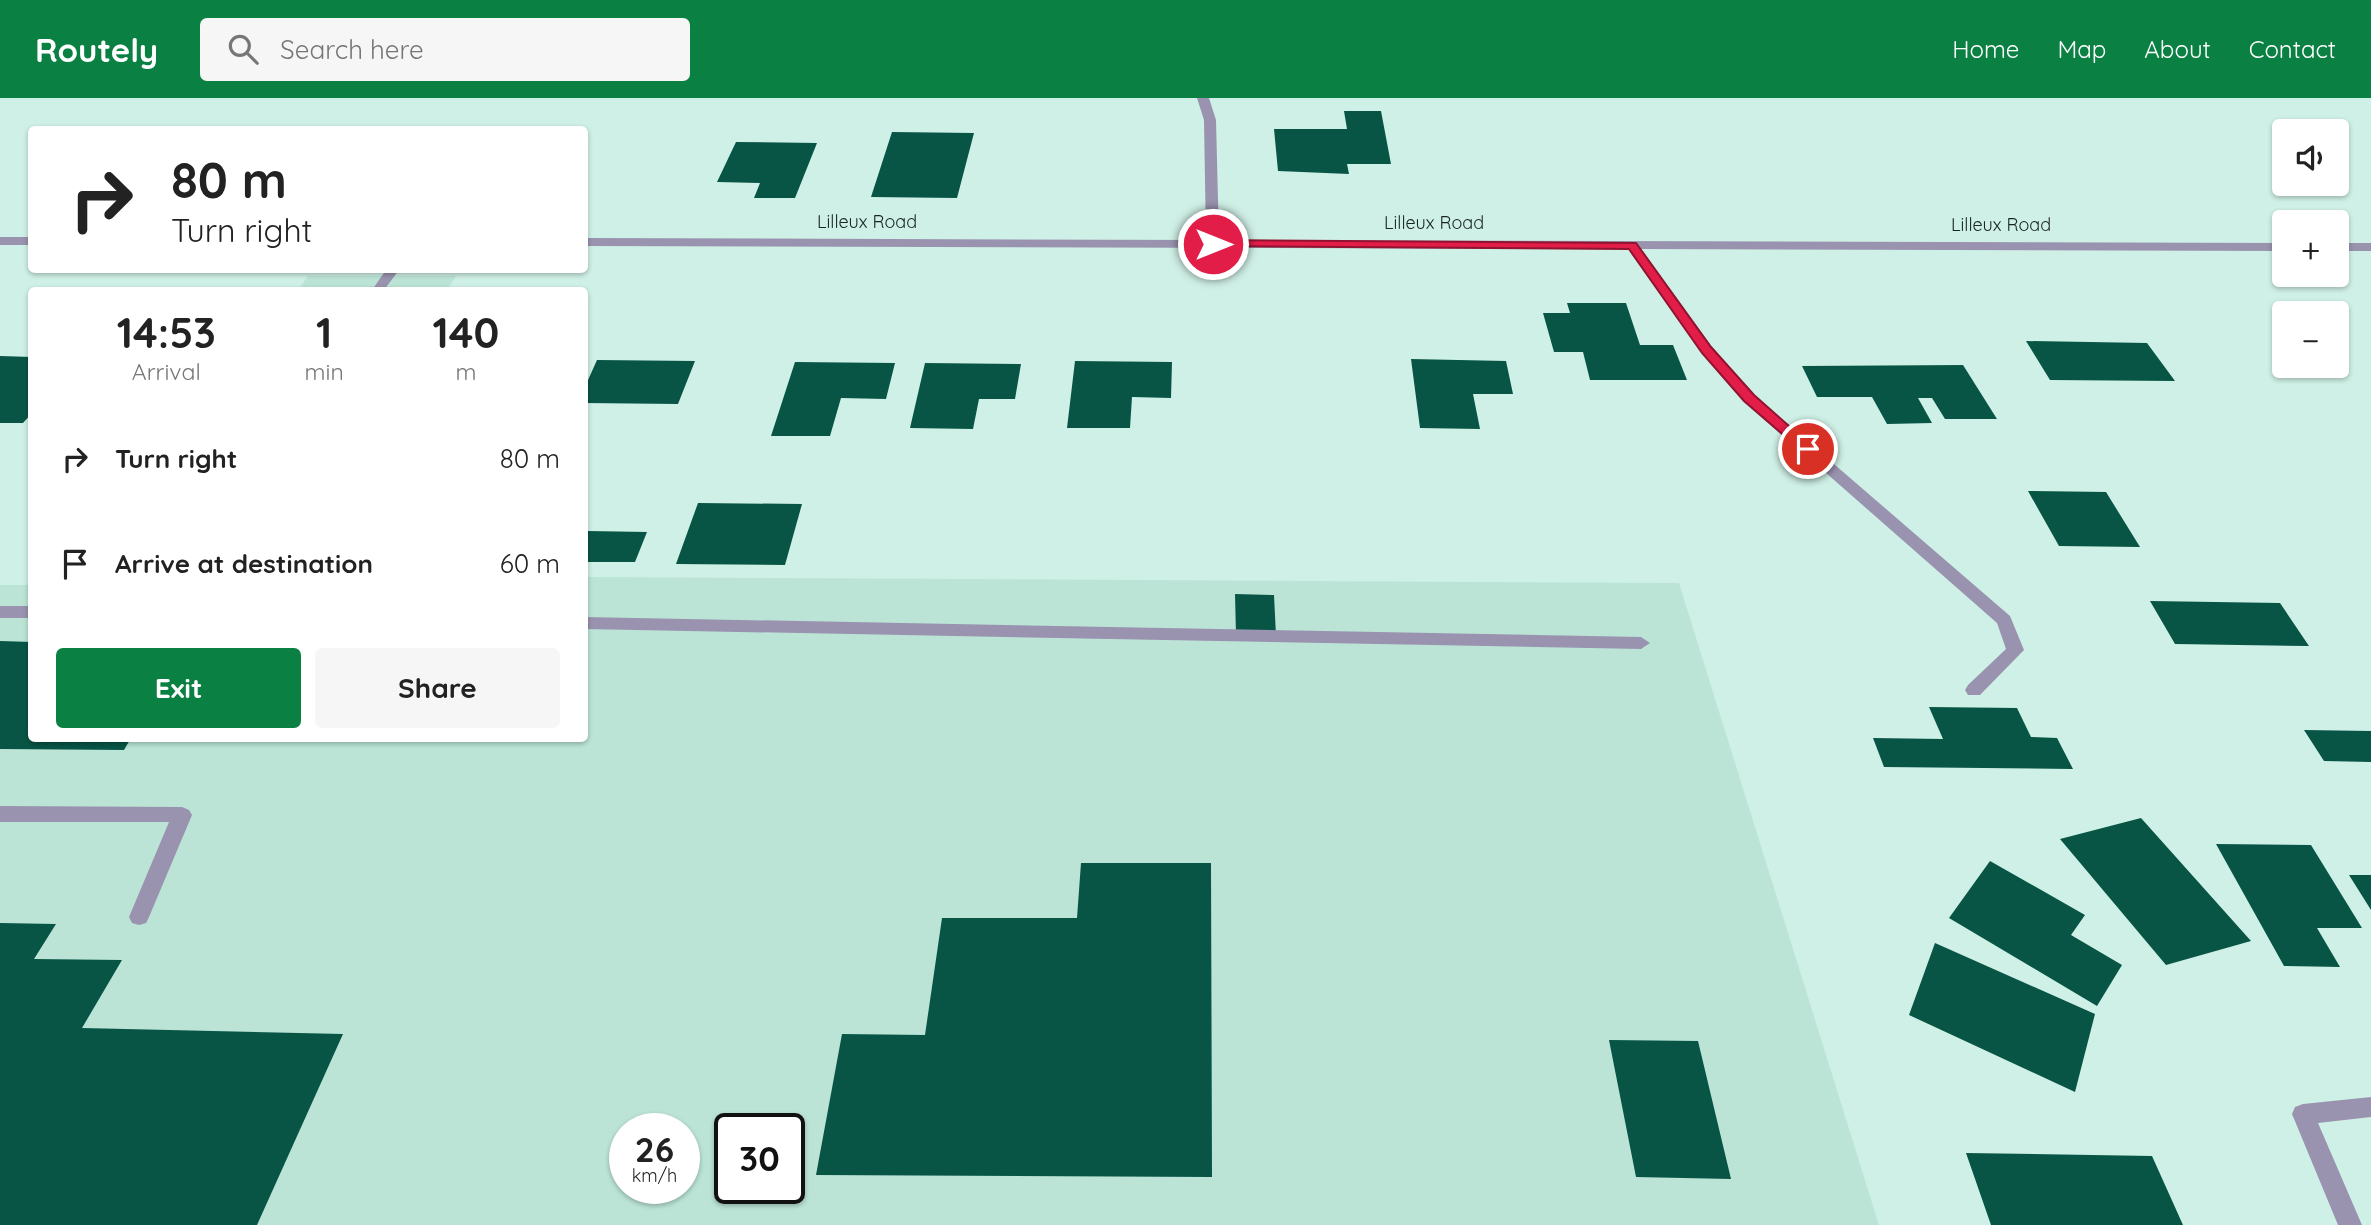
<!DOCTYPE html>
<meta charset="utf-8">
<style>
body{margin:0;font-family:Quicksand,sans-serif;background:#f6f6f6;color:#222;height:100vh;display:flex;flex-direction:column;font-size:26px;white-space:nowrap}
*{box-sizing:border-box;margin:0}
p{font-size:23px;color:#767676}
.icon{flex:none;width:38px;height:38px;fill:none;stroke:currentColor;stroke-width:2;stroke-linecap:round;stroke-linejoin:round}
.map{position:relative;flex:1;overflow:hidden}
.side{position:absolute;left:28px;top:189px;width:560px;height:455px;display:flex;flex-direction:column;background:#fff;border-radius:7px;box-shadow:0 2px 5px #0004}
.side>*{flex:none}
.top-card{position:absolute;left:28px;top:28px;width:560px;height:147px;border-radius:7px;box-shadow:0 2px 5px #0004;background:#fff;color:#222;overflow:hidden}
.controls{position:absolute;left:2272px;top:21px;display:grid;gap:14px}
.controls a{display:grid;place-items:center;width:77px;height:77px;border-radius:7px;background:#fff;box-shadow:0 2px 5px #0004;font-size:35px}
.speed{position:absolute;left:609px;top:1015px;display:flex;gap:14px;font-size:35px;font-weight:700;text-align:center}
.speed>*{display:grid;place-content:center;width:91px;height:91px;border-radius:50%;background:#fff;box-shadow:0 2px 5px #0004;line-height:1}
.speed small{font-size:18px;font-weight:400}
.speed .limit{border:4px solid #111;border-radius:10px;background:#fff;color:#111}
.pin{position:absolute;display:grid;place-items:center;width:60px;height:60px;color:#fff;margin:-30px;border:4px solid #fff;border-radius:50%;box-shadow:0 2px 7px #0007}
.me{position:absolute;width:77px;margin:-38px;rotate:90deg;stroke-linejoin:round;filter:drop-shadow(0 0 5px #0008)}
.turn{display:flex;align-items:center;gap:24px;height:147px;padding:0 28px;font-size:32px}
.turn .icon{width:91px;height:91px;stroke-width:2.5}
.turn b{display:block;font-size:49px;line-height:60px}
.eta{display:flex;justify-content:space-evenly;align-items:center;height:119px;text-align:center}
.eta b{font-size:42px;font-weight:700;line-height:49px}
.button{display:flex;gap:14px;margin-top:auto;padding:14px 28px}
.button a{flex:1;height:80px;border-radius:7px;background:#0b8043;color:#fff;font-size:28px;font-weight:700;line-height:80px;text-align:center}
.button a+a{background:#f6f6f6;color:#222}
ul{padding:0;list-style:none}
li{display:flex;align-items:center;gap:21px;height:105px;padding:0 28px}
li div{flex:1}
li b{display:block;font-size:26px}
li em{font-style:normal}
header{display:flex;align-items:center;gap:42px;box-sizing:border-box;height:98px;padding:0 35px;background:#0b8043;color:#fff}
header strong{font-size:33px}
nav{display:flex;gap:38px;margin-inline-start:auto;font-size:24px}
.search{width:490px;height:63px;background:#f6f6f6;display:flex;align-items:center;gap:18px;box-sizing:border-box;padding:0 24px;border-radius:7px;color:#767676;font-size:26px}
.map>svg:first-child{display:block}
.built{fill:#bbe4d7;fill-rule:evenodd}
.building{fill:#085546}
.lines{fill:none;stroke-linecap:round;stroke-linejoin:round}
.minor{fill:#9a93af;fill-rule:evenodd}
.route{fill:#e11d48;stroke:#92132f;stroke-width:2}
.labels{text-anchor:middle;stroke-width:7;stroke-linejoin:round;paint-order:stroke}
.far-street-label{font-size:18px;fill:#192521;stroke:#cff0e6}
</style>
<header>
<strong>Routely</strong>
<div class="search"><svg class="icon" aria-label="search" viewBox="0 0 24 24"><circle cx="10" cy="10" r="6"/><path d="M15 15l6 6"/></svg>Search here</div>
<nav><a>Home</a><a>Map</a><a>About</a><a>Contact</a></nav>
</header>
<div class="map">
<svg width="2371" height="1127" viewBox="0 0 2371 1127">
<rect width="100%" height="100%" fill="#cff0e6"/>
<path class="built" d="M308 178H456L447 192H298Z
M585 479 1679 485 1879 1127H0V487H31L32 640H584ZM625 1031H684V1090H625ZM730 1031H789V1090H730Z"/>
<path class="building" d="M1344 13H1381L1391 66H1347L1349 76 1278 73 1274 31H1347Z
M892 34 974 35 957 100 871 99Z
M736 44 817 45 795 100H754L760 85 717 84Z
M1567 205H1626L1640 247H1673L1687 282H1590L1583 254H1554L1543 215H1570Z
M2026 243 2147 245 2175 283 2050 282Z
M0 258 32 259V315L23 325H0Z
M1411 261 1506 263 1513 296H1473L1480 331 1420 330Z
M597 262 695 263 678 306 584 305V291Z
M1075 263 1172 264 1171 300 1132 299 1130 330H1067Z
M795 264 895 265 886 301 841 300 830 338H771Z
M925 265 1021 266 1015 301H979L973 331 910 330Z
M1963 267 1997 321H1945L1932 300H1918L1932 325 1887 326 1872 299H1817L1802 268Z
M2028 393 2106 394 2140 449 2059 448Z
M698 405 802 406 785 467 676 466Z
M588 433 647 434 635 464H584V441Z
M1235 496 1274 497 1276 538 1236 537Z
M2150 503 2280 505 2309 548 2175 546Z
M0 543 32 544V640H131L124 652 0 651Z
M1929 609 2017 610 2031 639 2057 640 2073 671 1884 669 1873 640 1943 641Z
M2304 632 2371 633V664L2324 663Z
M2141 720 2251 843 2166 867 2060 741Z
M2216 746 2311 747 2362 830H2317L2340 869 2284 868Z
M1990 763 2085 817 2071 837 2122 867 2097 908 1949 820Z
M1081 765H1211L1212 1079 816 1077 842 936 925 937 942 820H1077Z
M2349 777H2371V812Z
M0 825 56 826 34 861 122 862 82 930 343 936 257 1127H0Z
M1935 845 2095 916 2075 994 1909 917Z
M1609 942 1698 943 1731 1081 1636 1079Z
M1966 1055 2152 1058 2183 1127H1991Z"/>
<g class="lines">
<path class="minor" d="M1197 0H1209L1216 22 1219 142 2284 145V153L1641 151 1712 249 1754 297 2010 518 2024 552 1980 597H1968L1965 592 1968 587 2006 551 1997 525 1744 303 1702 255 1628 151 584 148V140L1206 142 1204 22Z
M0 139H32V147H0Z
M2336 145H2371V153H2336Z
M386 172H399L384 192H372Z
M0 508H32V520H0Z
M584 519 1641 539 1650 545 1641 551 584 531Z
M0 708 182 709 189 712 192 717 149 819 146 825 139 827 132 825 129 819 169 724H0Z
M2371 999V1019L2318 1025 2362 1127H2338L2292 1016 2295 1009 2303 1006Z"/>
</g>
<path class="route" d="M1213 142 1636 145 1711 249 1754 297 1815 351 1813 354H1803L1744 303 1702 255 1629 151 1209 148V143Z"/>
<g class="labels">
<g class="far-street-label">
<text x="867" y="130">Lilleux Road</text>
<text x="1434" y="131">Lilleux Road</text>
<text x="2001" y="133">Lilleux Road</text>
</g>
</g>
</svg>
<div class="controls">
<a><svg class="icon" aria-label="sound" viewBox="0 0 24 24"><path d="M4 9h4l5-4v14l-5-4H4zM17 9q2 3 0 6"/></svg></a>
<a>+</a>
<a>−</a>
</div>
<div class="speed"><div>26<small>km/h</small></div><div class="limit">30</div></div>
<div class="pin" style="left:1808px;top:351px;background:#d93025"><svg class="icon" aria-label="arrive" viewBox="0 0 24 24"><path d="M6 21V4h12l-3 4 3 4H6"/></svg></div>
<svg class="me" style="left:1213px;top:146px" viewBox="-20 -20 40 40"><circle r="17" fill="#e11d48" stroke="#fff" stroke-width="3"/><path d="M0-11L8 9 0 5-8 9z" fill="#fff"/></svg>
<div class="top-card">
<div class="turn"><svg class="icon" aria-label="right" viewBox="0 0 24 24"><path d="M7 20v-9h11M14 6l5 5-5 5"/></svg><div><b>80 m</b>Turn right</div></div>
</div>
<section class="side">
<div class="eta">
<div><b>14:53</b><p>Arrival</p></div>
<div><b>1</b><p>min</p></div>
<div><b>140</b><p>m</p></div>
</div>
<ul>
<li><svg class="icon" aria-label="right" viewBox="0 0 24 24"><path d="M7 20v-9h11M14 6l5 5-5 5"/></svg><div><b>Turn right</b></div><em>80 m</em></li>
<li><svg class="icon" aria-label="arrive" viewBox="0 0 24 24"><path d="M6 21V4h12l-3 4 3 4H6"/></svg><div><b>Arrive at destination</b></div><em>60 m</em></li>
</ul>
<div class="button"><a>Exit</a><a>Share</a></div>
</section>
</div>
